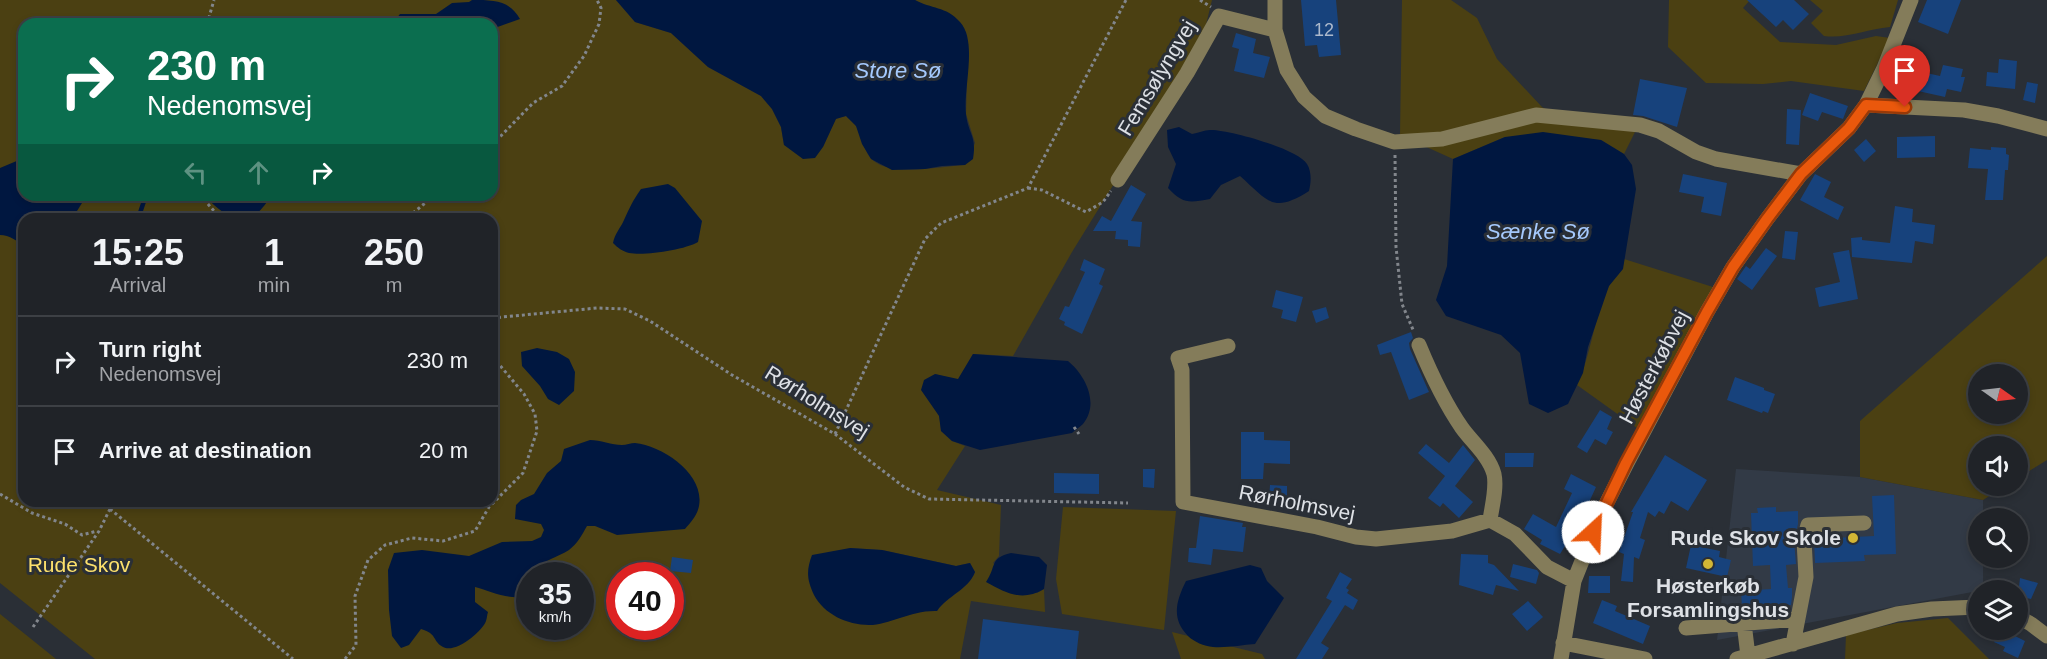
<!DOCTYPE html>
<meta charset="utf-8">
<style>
body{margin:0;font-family:Arial,sans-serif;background:#282b30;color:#f1f3f6;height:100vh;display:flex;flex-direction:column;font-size:22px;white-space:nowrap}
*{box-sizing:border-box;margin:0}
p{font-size:20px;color:#a2a4a8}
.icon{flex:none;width:33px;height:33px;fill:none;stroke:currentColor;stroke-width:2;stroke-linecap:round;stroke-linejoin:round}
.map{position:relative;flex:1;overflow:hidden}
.details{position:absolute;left:18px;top:213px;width:480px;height:294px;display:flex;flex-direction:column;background:#202328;border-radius:18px;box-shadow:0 3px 9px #0003,0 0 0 2px #3d4045}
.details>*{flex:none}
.hud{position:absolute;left:18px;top:18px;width:480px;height:183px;border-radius:18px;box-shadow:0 3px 9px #0003,0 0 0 2px #3d4045;background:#0b6e4f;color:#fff;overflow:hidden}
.needle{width:39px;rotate:104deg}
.fabs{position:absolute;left:1968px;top:364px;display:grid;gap:12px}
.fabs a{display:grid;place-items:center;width:60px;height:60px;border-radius:50%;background:#202328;box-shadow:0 3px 9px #0003,0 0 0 2px #3d4045;font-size:30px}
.speed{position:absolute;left:516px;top:562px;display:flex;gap:12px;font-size:30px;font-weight:700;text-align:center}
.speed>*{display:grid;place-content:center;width:78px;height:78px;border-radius:50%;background:#202328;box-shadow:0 3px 9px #0003,0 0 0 2px #3d4045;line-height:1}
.speed small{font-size:15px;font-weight:400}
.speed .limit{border:9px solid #d22;background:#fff;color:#111}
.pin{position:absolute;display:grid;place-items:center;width:51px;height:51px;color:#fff;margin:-62px -26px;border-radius:50% 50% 50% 0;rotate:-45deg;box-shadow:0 0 6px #0007}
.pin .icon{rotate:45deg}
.me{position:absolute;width:66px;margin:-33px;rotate:25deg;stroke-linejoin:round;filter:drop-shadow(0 0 4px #0008)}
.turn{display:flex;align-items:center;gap:21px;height:126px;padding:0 30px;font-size:27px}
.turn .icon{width:78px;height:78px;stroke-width:2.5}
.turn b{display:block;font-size:42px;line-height:51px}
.lanes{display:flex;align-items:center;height:57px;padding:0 30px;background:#0003;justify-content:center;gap:30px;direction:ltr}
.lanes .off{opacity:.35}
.eta{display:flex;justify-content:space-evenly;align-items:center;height:102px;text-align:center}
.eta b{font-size:36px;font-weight:700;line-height:42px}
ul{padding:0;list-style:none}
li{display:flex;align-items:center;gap:18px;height:90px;padding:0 30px;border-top:2px solid #3d4045}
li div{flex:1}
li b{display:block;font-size:22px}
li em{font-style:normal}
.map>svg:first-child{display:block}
.built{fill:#323a46}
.green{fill:#4b4012;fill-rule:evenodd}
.water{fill:#001740}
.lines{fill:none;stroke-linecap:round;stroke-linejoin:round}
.stream{stroke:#001740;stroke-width:4.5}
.building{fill:#17427c}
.path{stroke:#82868c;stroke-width:3;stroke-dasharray:3 3;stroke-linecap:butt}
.minor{stroke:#847c5a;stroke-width:15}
.route-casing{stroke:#983908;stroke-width:15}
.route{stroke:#ea580c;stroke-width:10}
.poi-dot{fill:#d3b635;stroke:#2a2f36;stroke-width:2}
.labels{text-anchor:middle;stroke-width:6;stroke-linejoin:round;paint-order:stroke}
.number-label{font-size:18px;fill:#acb9cc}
.street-label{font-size:21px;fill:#dee1e6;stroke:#2a2f36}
.poi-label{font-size:21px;font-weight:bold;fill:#dee1e6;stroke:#2a2f36;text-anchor:end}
.park-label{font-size:21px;fill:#fde16c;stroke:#2a2f36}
.water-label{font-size:22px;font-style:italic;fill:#a5c9fd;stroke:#2a2f36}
</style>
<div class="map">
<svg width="2047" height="659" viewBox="0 0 2047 659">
<rect width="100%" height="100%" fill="#2a2f36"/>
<path class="built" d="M1736 469 1860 477 1983 500V519H1978V558H1983V590L1717 640Z"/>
<path class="green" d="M0 0H616L635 22 671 33 708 67 761 96 772 109 781 127 784 145 823 147 836 118 846 116C849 119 854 122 856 126 862 134 863 147 869 156 885 179 940 166 965 165L975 143 966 114 968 46 966 32 915 0H1212L1202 41 1072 252 1013 356 973 354 958 380 935 374 941 431 952 441 965 446 937 490 1001 505 999 556 993 563 1037 593 1044 589 1045 612 971 601 960 659H95L0 583ZM24 24H492V195H24ZM24 219H492V501H24ZM850 548 882 550 956 566 970 563 975 572C968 590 948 595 937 611L922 610 890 620ZM530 576H580V627H530ZM620 576H670V627H620Z
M1402 0H1451L1477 18 1497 59 1542 107 1570 123 1636 130 1624 154 1601 140 1505 137 1453 159 1400 135Z
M1669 0H1750L1743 8 1780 42 1836 45 1876 36 1890 38 1864 91 1791 81 1763 84 1706 83 1668 47Z
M1810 0H1898L1890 27C1867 29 1846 39 1824 36L1811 23 1823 11Z
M2047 256V460L2018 478V447H1978V486H2005L1983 500 1860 477V421ZM1978 375H2018V414H1978Z
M1624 259 1713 287 1637 428 1577 385C1591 356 1594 316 1609 286 1615 275 1623 273 1624 259Z
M1063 507 1176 511 1164 630 1062 614 1056 579Z
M0 614 56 659H0Z
M1948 618 1989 659H1845L1846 635 1897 623Z
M1172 632 1262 654 1265 659H1181Z"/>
<path class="water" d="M472 0C494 0 509 0 520 19L492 29V24H392L400 14H436L452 3 469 2Z
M616 0H915C931 9 946 6 960 22 978 42 963 88 966 114 968 134 977 135 973 159L965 165 942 166 925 169 892 170 871 159 862 144 856 126 846 116 836 119 823 147 815 158 803 159 784 145 781 127 772 109 761 96 708 67 671 33 635 22Z
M1179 127 1192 134C1198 133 1204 130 1210 130 1227 129 1298 149 1307 164 1312 172 1311 183 1309 191 1273 214 1268 201 1240 176L1221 185 1210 199C1189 203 1183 204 1168 188L1176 164 1168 147 1167 130Z
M1543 132 1601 140 1624 154 1632 165 1636 189 1623 269 1609 286 1588 347 1583 373 1568 404 1548 413 1529 404 1520 353 1501 335 1446 316 1436 300 1447 266 1453 159 1505 137Z
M19 160 24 161V195H87L72 219H24V248C19 241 9 235 0 235V168Z
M668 184 675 188 702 221 698 242C684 250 645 256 629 253 622 251 618 248 613 243 615 233 620 229 624 220 630 207 632 202 641 189Z
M204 195H271C251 232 228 221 204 195Z
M537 348 557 352 569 359 575 372 574 391 559 405 548 399 540 386 522 366 521 352Z
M973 354 1068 361C1085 375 1100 403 1083 424 1080 427 1075 430 1072 433L980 450 952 441 941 431 939 416 921 390 924 380 935 374 958 379Z
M590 440C600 440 612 445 622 445 626 445 631 443 635 443 663 446 705 474 699 506 697 516 691 522 685 529L617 535 595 526H587C582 535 577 544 569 550 556 558 548 558 535 570L539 576H530L529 594C515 603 490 591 475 587V602L488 612C487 615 487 618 486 621 482 632 455 654 443 647 432 641 438 634 421 629L409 645 401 648 392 636 389 610 388 570 394 553 422 550 469 556 502 542 532 541 541 537 544 530 541 524 515 519 516 505 521 500 534 494 547 473 561 461 564 449Z
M850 548 882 550 956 566 970 563 975 572C968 590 948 595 937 611 911 610 890 625 869 625 847 625 824 614 814 595 807 580 806 571 812 555Z
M1011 553 1039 557 1047 565 1044 589C1022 602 1006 593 986 582 997 566 989 558 1011 553Z
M1250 565 1261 568 1267 581 1284 598 1255 644C1242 645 1227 648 1213 647 1204 646 1194 642 1188 636 1171 619 1176 601 1186 581Z"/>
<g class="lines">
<path class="stream" d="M138 219 146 195"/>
</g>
<path class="building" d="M1301 0H1336L1341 55 1319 57 1317 45 1305 46Z
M1747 0H1794L1809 14 1793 30 1783 20 1776 27Z
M1927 0H1961L1948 34 1918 22Z
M1236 33 1256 39 1253 53 1270 57 1264 78 1234 71 1239 49 1232 47Z
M1999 59 2017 61 2015 89 1986 86 1987 72 1998 73Z
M1943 65 1963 69 1961 77H1965L1961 92 1947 89 1945 97 1918 91 1920 83 1911 81 1913 70 1940 76Z
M1640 79 1687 88 1677 127 1643 116 1633 115Z
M2027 82 2038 84 2035 103 2023 100Z
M1810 93 1848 106 1843 119 1822 112 1818 121 1802 115Z
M1787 109 1801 110 1799 145 1786 144Z
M1935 136V157L1897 158V137Z
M1866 139 1876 151 1864 162 1854 150Z
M1991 147 2006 148V154L2009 155 2008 170H2005L2003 200H1985L1988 169 1968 168 1970 148 1991 150Z
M1683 174 1727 183 1721 216 1701 212 1704 197 1679 192Z
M1815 174 1831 182 1824 197 1844 207 1838 220 1800 200Z
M1131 185 1146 194 1131 221 1142 222 1140 247 1128 246V240L1115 239 1116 231H1093L1102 216 1111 221Z
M1895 206 1913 209 1912 222 1935 225 1933 244 1915 241 1912 263 1852 257 1851 238 1862 237V240L1890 243Z
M1785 231 1798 232 1795 260 1782 258Z
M1766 248 1777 256 1752 290 1737 279 1746 266 1750 269Z
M1849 250 1858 299 1819 307 1815 288 1840 282 1833 253Z
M1084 259 1105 269 1099 284 1103 286 1082 334 1064 325 1065 322 1059 319 1065 306 1069 307 1085 272 1080 270Z
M1276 290 1303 297 1296 322 1281 318 1283 310 1272 307Z
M1326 307 1329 318 1316 323 1312 311Z
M1411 332 1413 338 1409 343 1410 349 1429 392 1409 400 1391 352 1380 355 1377 345Z
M1735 377 1764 388V390L1775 394 1768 413 1763 411 1762 413 1727 400Z
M1600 410 1612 417 1607 429 1613 432 1606 445 1595 439 1587 453 1577 447Z
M1241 432H1264V440L1290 441V464L1264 463 1263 479H1241Z
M1426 444 1449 463 1463 445 1475 460 1455 486 1473 502 1459 518 1443 503 1440 507 1428 498 1445 476 1418 453Z
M1505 453H1534L1533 467H1505Z
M1665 455 1707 480 1688 511 1671 501 1664 514 1659 511 1655 517 1648 512 1640 538 1645 540 1639 559 1634 557 1633 582 1621 581 1624 554 1619 552 1633 512H1631Z
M1143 469H1155L1154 488 1143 487Z
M1054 473 1099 474V494L1054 493Z
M1571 474 1596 487 1580 522 1560 554 1540 544 1542 540 1524 529 1533 514 1556 527 1572 493 1564 489Z
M1270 485 1287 486V501H1269Z
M1894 495 1896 554 1864 555 1865 561 1815 563 1814 539 1874 536 1872 496Z
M1776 507V512L1798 511V524L1794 540 1796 564 1786 565 1788 588H1792V597L1791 605H1777V611L1758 612V606L1742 607 1741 591 1771 589 1770 565 1753 566 1751 513H1758L1757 508Z
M1200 516 1243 523 1242 527H1246L1243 552 1213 549 1211 565 1188 562 1189 548H1196Z
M1691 545 1720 551 1719 557 1731 560 1727 577 1686 568Z
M1461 554 1488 555V563L1494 565 1519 591 1496 585 1493 595 1459 585Z
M672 557 693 560 691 573 670 571Z
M1513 564 1537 570 1539 573 1536 584 1510 577Z
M1340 572 1352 579 1346 588 1349 590 1347 593 1358 600 1353 610 1345 605 1321 643 1329 648 1322 659H1296L1332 601 1326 598Z
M1589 576H1610V593H1588Z
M2020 578 2038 583 2031 599 2018 596Z
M1602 600 1617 606 1615 611 1650 626 1643 644 1593 623Z
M1528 601 1543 617 1527 631 1512 614Z
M983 619 1079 631 1076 659H978Z
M1999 630H2017L2015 636 2025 641 2018 658 2003 651 2005 647 1994 642Z"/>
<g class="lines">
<path class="path" d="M1200 0 1211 7
M207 24 214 0
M492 145 533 103 562 86 584 56 599 24 601 8 597 0
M1395 155 1396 247 1402 304 1414 332
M1028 188 1042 190 1086 212 1103 202 1111 191
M200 195 221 219
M396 219 413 213 435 195
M492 318 597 308 625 309 650 321 732 375 835 434 904 487 929 499 1128 503
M1074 427 1079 434
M835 434 925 239 941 223 1028 188 1126 0
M0 494 32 513 65 524 82 535 97 531
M110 509 293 659
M33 627 99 531 114 501
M345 659 356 645 355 596 368 560 385 545 412 538 443 541 475 531 489 507 523 473 537 431 535 414 524 394 492 356"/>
<path class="minor" d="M1275 0V30L1287 70 1304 97 1325 116 1356 129 1394 142 1442 139 1536 115 1640 125 1659 131 1696 152 1716 159 1801 174
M1866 105 1964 110 1998 116 2047 129
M1118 180 1187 73 1219 16 1275 30
M1419 345C1431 374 1444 402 1462 428 1472 442 1489 456 1494 474 1497 488 1492 506 1490 520L1515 534 1547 567 1574 581
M1228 346 1178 358 1182 370 1183 502 1317 527 1356 537 1376 539 1452 531 1490 520
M2018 617 2031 624 2047 636
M1744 623 1748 656
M1686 628 1797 619
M1563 643 1645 659
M1793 644 1806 577 1804 540 1808 525 1864 523
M1561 659 1574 581 1600 516 1627 463 1707 312 1733 267 1767 219 1801 174 1849 128 1866 105 1884 68 1911 0
M1737 659 1897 614 1932 609 1978 607"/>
</g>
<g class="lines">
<defs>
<path id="route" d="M1593 532 1626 463 1707 312 1733 267 1767 219 1801 174 1849 128 1866 105 1905 107"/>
</defs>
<use href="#route" class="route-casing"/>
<use href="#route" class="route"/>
</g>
<g class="poi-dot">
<circle cx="1853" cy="538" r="6"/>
<circle cx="1708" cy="564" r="6"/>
</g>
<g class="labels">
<g class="number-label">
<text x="1324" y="36">12</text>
</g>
<g class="street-label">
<text transform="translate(1157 78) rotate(-59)" y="7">Femsølyngvej</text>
<text transform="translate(1654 367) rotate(-62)" y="7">Høsterkøbvej</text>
<text transform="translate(817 402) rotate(32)" y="7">Rørholmsvej</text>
<text transform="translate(1297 503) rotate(11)" y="7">Rørholmsvej</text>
</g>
<g class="poi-label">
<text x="1841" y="545">Rude Skov Skole</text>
<text x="1708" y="593" text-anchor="middle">Høsterkøb<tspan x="1708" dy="24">Forsamlingshus</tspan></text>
</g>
<g class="park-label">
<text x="79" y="572">Rude Skov</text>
</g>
<g class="water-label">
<text x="898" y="78">Store Sø</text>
<text x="1538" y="239">Sænke Sø</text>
</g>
</g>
</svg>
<div class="fabs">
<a><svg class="needle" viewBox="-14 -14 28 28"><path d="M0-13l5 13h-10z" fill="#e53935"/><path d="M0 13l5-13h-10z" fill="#a2a4a8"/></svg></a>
<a><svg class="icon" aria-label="sound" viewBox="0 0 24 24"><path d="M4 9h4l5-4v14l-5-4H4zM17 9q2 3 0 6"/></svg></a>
<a><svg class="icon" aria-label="search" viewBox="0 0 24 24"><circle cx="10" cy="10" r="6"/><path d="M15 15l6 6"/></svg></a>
<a><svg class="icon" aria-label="layers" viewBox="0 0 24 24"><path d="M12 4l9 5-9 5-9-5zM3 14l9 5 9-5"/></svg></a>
</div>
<div class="speed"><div>35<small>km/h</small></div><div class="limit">40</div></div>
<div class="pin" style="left:1905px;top:107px;background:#d93025"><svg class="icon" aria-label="arrive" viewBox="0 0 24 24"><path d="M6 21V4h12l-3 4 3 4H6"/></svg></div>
<svg class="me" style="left:1593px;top:532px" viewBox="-20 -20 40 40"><circle r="19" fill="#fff"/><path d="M0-13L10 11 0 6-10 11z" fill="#ea580c"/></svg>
<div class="hud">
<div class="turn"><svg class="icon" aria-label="right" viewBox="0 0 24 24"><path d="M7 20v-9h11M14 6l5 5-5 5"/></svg><div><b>230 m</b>Nedenomsvej</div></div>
<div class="lanes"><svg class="icon off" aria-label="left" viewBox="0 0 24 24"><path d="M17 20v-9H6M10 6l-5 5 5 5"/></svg><svg class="icon off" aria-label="ahead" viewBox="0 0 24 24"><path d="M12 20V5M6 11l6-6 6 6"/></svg><svg class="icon" aria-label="right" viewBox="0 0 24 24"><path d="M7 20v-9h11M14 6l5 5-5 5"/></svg></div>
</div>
<section class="details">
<div class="eta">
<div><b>15:25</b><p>Arrival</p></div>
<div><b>1</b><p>min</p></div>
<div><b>250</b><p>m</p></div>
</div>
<ul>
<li><svg class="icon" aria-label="right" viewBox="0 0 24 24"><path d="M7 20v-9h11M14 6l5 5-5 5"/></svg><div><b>Turn right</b><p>Nedenomsvej</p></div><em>230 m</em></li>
<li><svg class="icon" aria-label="arrive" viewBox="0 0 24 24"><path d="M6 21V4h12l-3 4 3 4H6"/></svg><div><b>Arrive at destination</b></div><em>20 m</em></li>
</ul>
</section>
</div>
